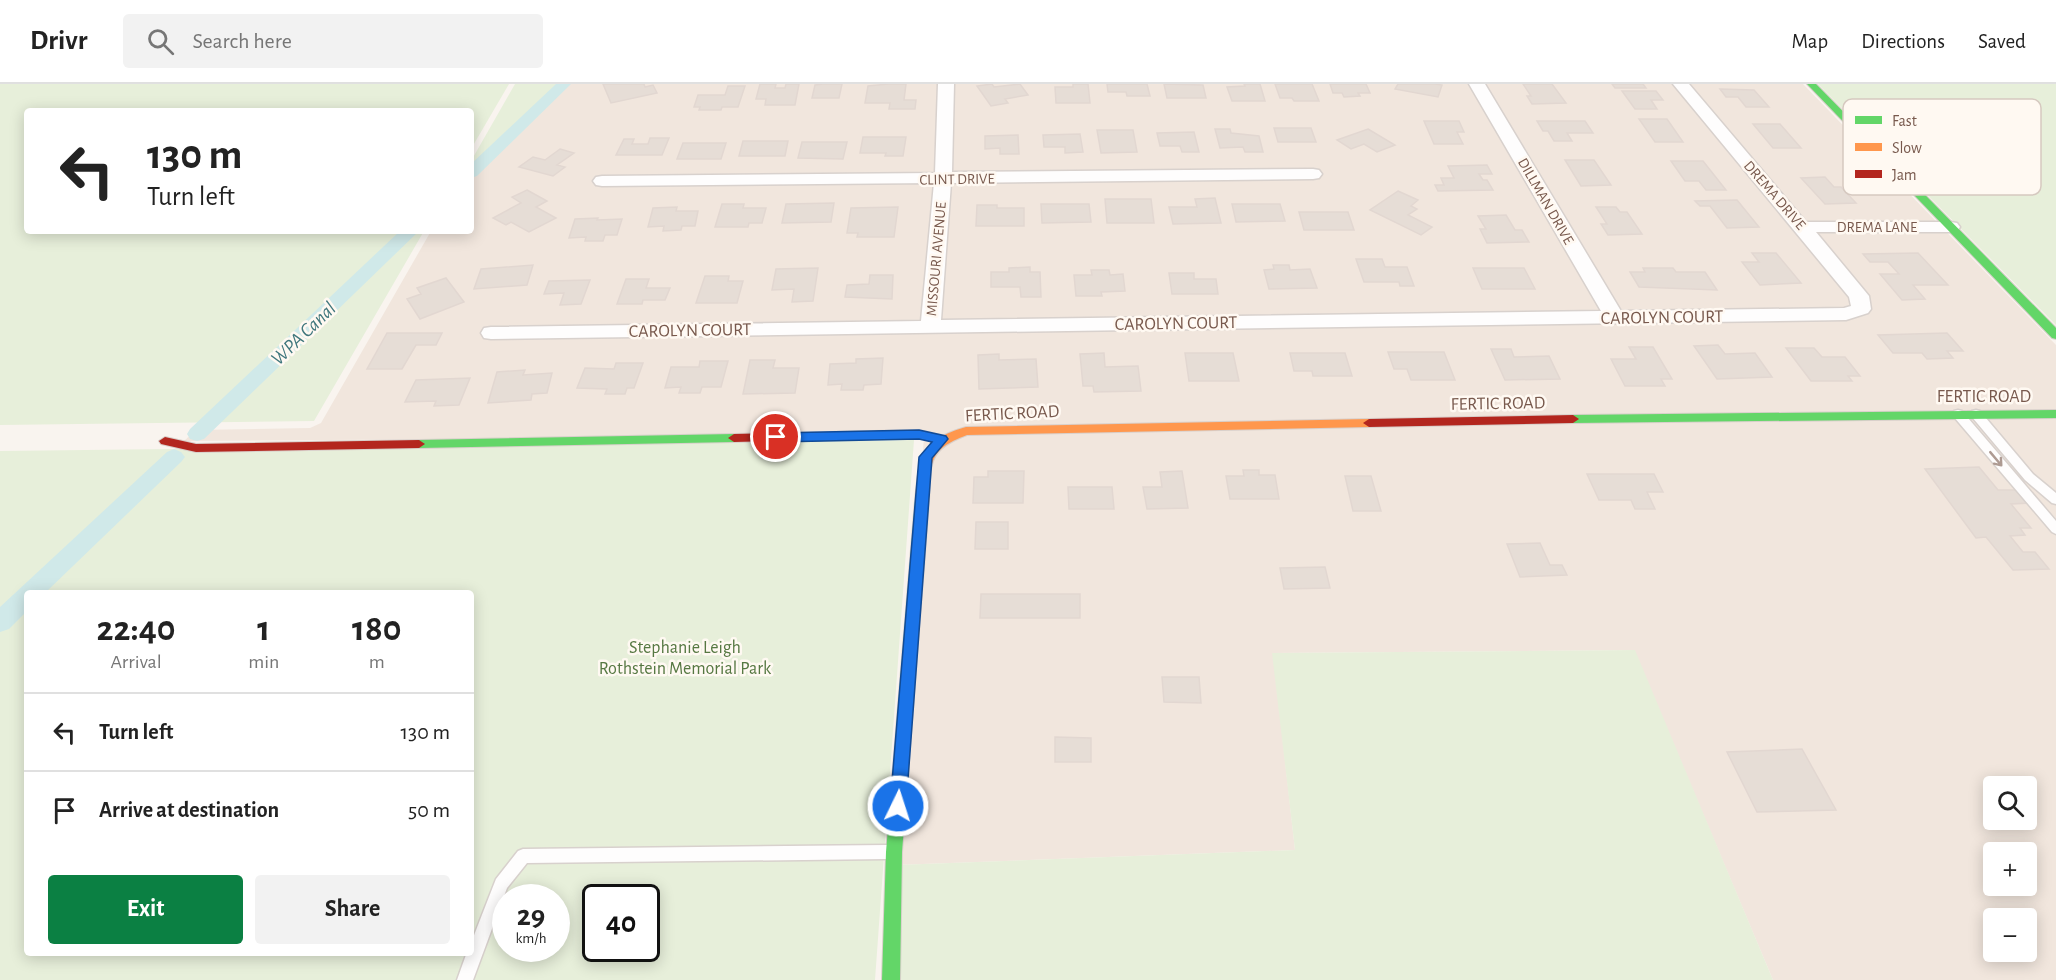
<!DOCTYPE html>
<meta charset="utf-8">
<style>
body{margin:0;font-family:"Alegreya Sans",sans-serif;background:#f2f2f2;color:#222;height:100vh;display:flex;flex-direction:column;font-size:22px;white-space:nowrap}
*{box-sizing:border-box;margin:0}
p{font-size:20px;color:#767676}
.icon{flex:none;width:33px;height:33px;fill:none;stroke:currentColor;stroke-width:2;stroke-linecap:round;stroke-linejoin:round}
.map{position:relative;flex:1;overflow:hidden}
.side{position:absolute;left:24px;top:506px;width:450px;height:366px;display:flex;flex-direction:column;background:#fff;border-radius:6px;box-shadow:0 3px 15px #0003}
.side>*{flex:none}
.top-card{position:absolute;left:24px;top:24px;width:450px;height:126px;border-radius:6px;box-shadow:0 3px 15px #0003;background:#fff;color:#222;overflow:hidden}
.buttons{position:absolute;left:1983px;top:692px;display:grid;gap:12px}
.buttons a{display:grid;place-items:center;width:54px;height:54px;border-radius:6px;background:#fff;box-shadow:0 3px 15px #0003;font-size:30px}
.speed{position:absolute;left:492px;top:800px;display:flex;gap:12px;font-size:30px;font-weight:700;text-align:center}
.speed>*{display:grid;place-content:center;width:78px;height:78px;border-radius:50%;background:#fff;box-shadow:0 3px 15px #0003;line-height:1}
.speed small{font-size:15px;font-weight:400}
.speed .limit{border:3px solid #111;border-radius:9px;background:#fff;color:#111}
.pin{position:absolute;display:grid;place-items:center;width:51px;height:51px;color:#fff;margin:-26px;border:3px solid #fff;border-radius:50%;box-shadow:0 2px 6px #0007}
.me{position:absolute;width:66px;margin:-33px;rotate:4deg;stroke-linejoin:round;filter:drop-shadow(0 0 4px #0008)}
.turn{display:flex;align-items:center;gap:21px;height:126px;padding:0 24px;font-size:27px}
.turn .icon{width:78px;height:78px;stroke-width:2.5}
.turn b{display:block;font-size:42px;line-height:51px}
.eta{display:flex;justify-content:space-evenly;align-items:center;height:102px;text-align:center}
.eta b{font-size:36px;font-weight:600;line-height:42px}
.cta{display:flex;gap:12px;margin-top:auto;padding:12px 24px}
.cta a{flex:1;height:69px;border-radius:6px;background:#0b8043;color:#fff;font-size:24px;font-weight:600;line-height:69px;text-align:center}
.cta a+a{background:#f2f2f2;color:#222}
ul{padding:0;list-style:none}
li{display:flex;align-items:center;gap:18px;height:78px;padding:0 24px;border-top:2px solid #e0e0e0}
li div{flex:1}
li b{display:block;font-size:22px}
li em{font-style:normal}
header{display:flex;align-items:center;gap:36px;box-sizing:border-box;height:84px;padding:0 30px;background:#fff;border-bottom:2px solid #e0e0e0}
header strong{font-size:28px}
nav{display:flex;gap:33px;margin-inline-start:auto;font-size:21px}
.search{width:420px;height:54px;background:#f2f2f2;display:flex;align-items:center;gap:15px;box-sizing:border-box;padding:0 21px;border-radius:6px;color:#767676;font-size:22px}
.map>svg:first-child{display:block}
.residential{fill:#f1e6dd;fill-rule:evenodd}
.green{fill:#e7efda;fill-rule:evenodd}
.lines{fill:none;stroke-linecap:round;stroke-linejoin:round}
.canal{fill:#d0e9e9;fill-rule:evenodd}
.building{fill:#e6ddd6;stroke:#e2d7d1;stroke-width:1.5}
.lane-casing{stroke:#d8d1cd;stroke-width:3}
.street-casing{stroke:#d8d1cd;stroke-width:3}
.fast-casing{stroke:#d9d0cb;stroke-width:2}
.slow-casing{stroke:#d9d0cb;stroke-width:2}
.jam-casing{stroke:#d9d0cb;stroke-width:2}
.lane{fill:#fefdfd;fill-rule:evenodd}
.street{fill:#fefdfd;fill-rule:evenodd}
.fast{fill:#63d668;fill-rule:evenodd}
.slow{fill:#ff974d;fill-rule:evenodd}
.jam{fill:#b3261e;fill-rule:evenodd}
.oneway{stroke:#ae9b93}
.route{fill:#1a73e8;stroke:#114b97;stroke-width:1.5}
.labels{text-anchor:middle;stroke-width:5;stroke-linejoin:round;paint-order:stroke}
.far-street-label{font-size:15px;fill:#78594d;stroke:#fff9f2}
.street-label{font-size:18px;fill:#78594d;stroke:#fff9f2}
.park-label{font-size:18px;fill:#567842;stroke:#fff9f2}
.water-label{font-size:20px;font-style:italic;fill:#40777d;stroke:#fff9f2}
.key{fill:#fff9f2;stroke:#d6c9c0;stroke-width:1.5}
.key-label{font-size:16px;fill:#78594d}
</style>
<header>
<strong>Drivr</strong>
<div class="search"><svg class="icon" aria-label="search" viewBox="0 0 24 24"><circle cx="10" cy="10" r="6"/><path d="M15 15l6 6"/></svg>Search here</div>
<nav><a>Map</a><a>Directions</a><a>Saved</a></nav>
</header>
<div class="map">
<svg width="2056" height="896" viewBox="0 0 2056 896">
<rect width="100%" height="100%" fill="#f9f4ef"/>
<path class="residential" d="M560 0H1803L2056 261V896H1773L1634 566 1273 569 1295 766 896 781 924 352 184 357 196 346 310 344 321 339 431 147H471V84ZM1994 702H2026V735H1994ZM1994 768H2026V801H1994ZM1994 834H2026V867H1994Z"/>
<path class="green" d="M0 0H509L471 65V27H27V147H424L314 337 0 341Z
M515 0H560L471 84V77Z
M1818 0H2056V241Z
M914 356 875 896H0V367ZM27 508H471V868H27ZM506 813H556V864H506ZM596 813H646V864H596Z
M1635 566 1773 896H888L896 781 1295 766 1272 569Z"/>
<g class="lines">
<path class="canal" d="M556 0H571L477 92 471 94V80Z
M400 147H419L204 355 197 357 190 355 187 350 190 345Z
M174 365 181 368 185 373 181 378 46 508H27V527L9 545 0 548V523L167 368Z"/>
</g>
<path class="building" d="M603 0H644L645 3 653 1 657 9 611 19Z
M760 0H776L775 4H785L786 0H799L795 21H765L766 15H756Z
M823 0H842L839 14H812L815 1Z
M888 0H906L904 16H916L915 25H889L890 19H865L868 2Z
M992 0 994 3 1020 0 1028 11 1005 15 1008 19 991 22 977 2Z
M1073 0H1088L1090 19H1056L1055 3H1073Z
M1107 0H1147L1150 12H1127L1126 8H1108Z
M1164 0 1203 1 1206 14H1167Z
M1244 0H1260L1265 17H1232L1227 3 1245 2Z
M1275 0H1312L1319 17H1294L1292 14H1280Z
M1330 0H1366L1370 9H1358L1360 12 1344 13 1342 9H1333Z
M1398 0H1435L1442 1 1438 13 1395 5Z
M1523 0H1552L1566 19 1532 20 1527 12H1531Z
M1612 0H1643L1646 4H1615Z
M728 2H745L738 23H722L721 26H699L700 23H694L698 11H725Z
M1720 5 1754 6 1769 23H1746L1738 13H1726Z
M1622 7H1656L1663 16H1651L1657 25H1635Z
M1639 35H1667L1683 58H1655Z
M1424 37H1459L1464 48H1457L1463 60H1434Z
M1537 37H1585L1593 49H1567L1572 57H1554L1548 47H1543Z
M1753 40H1780L1801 64H1773Z
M1274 44H1311L1316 58H1278Z
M1215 45H1230L1231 49 1259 52 1263 68H1245L1243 63 1220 64Z
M1368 45 1395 61 1377 68 1364 60 1351 65 1337 56Z
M1097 46H1133L1137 68 1101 69Z
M1194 48 1199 68H1182L1180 62H1160L1157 49Z
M1080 50 1083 68 1065 69V63H1044L1043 51Z
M1018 51 1019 70H1000V64L985 65V52Z
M863 53H906L903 72H885L886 69H860Z
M650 54H669L662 71H616L624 55H634L632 60H648Z
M743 57H788L785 72H739Z
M802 58H847L843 75 798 74Z
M683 59H726L721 75H677Z
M560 65 574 69 557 81 565 83 553 92 519 83 533 73 545 76Z
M1565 76H1594L1611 101 1581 102Z
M1671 77H1703L1726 106H1706L1699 97H1685Z
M1487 81 1492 90H1479L1483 96H1487L1493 106 1438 107 1435 101H1444L1441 94H1454L1448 82Z
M1825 93 1834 103H1841L1856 119 1825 120 1801 94Z
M527 106 547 117 536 123 556 134 529 148 511 138 506 141 493 134 521 119 512 113Z
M1398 107 1418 116 1411 122 1417 125 1408 131 1432 143 1421 151 1370 126Z
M1215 114 1221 139 1173 140 1169 123H1197L1195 115Z
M1105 115H1151L1154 139H1107Z
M1737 116 1759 143 1727 144 1710 122H1700L1695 117Z
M834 119 831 138 782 139 786 120Z
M722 120H744L743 124H766L762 139H749L748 143H715Z
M1041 120H1089L1091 138 1042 139Z
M1232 120H1280L1285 137 1236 138Z
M977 121H997V124H1024V142H976Z
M677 123 676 127H698L695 142H682L681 146 663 147 664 142 648 143 653 124Z
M898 123 894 153H857L858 149H847L851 124Z
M1596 123H1616L1620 128H1627L1642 150 1608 151 1601 140H1607Z
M1299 128H1348L1354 146H1304Z
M1506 131 1515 146H1522L1529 158 1487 159 1480 145H1486L1478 132Z
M598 134 597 136 622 135 617 151H605L603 157H585L586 153 569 154 575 135Z
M1752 169H1776L1801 199 1760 201 1742 178H1759Z
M1918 169 1948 201H1913L1925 215 1902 216 1880 190H1899L1888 178H1870L1863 170Z
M1356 175H1382L1385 183H1407L1414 202H1400L1399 198H1364Z
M533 181 527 201 474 205 481 185Z
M1273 181H1289L1290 186 1310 185 1317 204 1269 205 1264 186 1274 185Z
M1030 183V188H1040L1041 213H1021L1020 203H991V188H1009V184Z
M818 184 813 217 792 218 794 205 772 206 776 185Z
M1473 184H1524L1535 205H1482Z
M1643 184H1673L1676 188H1705L1717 206 1639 203 1630 188H1645Z
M1091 186H1109L1110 191 1123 190 1125 207 1101 208 1102 212H1076L1074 191H1092Z
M1169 189H1194V195H1216L1218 210H1172Z
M870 191H893L892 215 845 213 847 201 869 200Z
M705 192H729L728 197H743L737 219H696Z
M446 194 464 218 420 235 407 215 421 210 417 204Z
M626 195H649L646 204H670L665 216H643L642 220H617Z
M590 196 581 220 560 221 564 209 544 210 549 197Z
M387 249H442L436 261H416L402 285H367Z
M1947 249 1963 267H1947L1953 274 1927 275 1922 269H1893L1878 251Z
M1718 261 1725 270 1755 269 1772 293 1717 295 1694 262Z
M1629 263H1653L1672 295H1661L1665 302H1625L1611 275H1636Z
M1786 264H1814L1822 273H1845L1860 292H1848L1852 297H1811Z
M1491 265H1511L1514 273 1549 272 1560 295 1505 296Z
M1388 268H1444L1455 296H1411L1407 285H1394Z
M1104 269 1105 283 1138 282 1141 307 1094 308 1093 302H1083L1080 270Z
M1185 269H1233L1239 297H1189Z
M1290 269H1345L1352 292H1313L1312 287H1294Z
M999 270V276L1036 275 1038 303 979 305 978 271Z
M883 274 881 300 864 301 863 306H841L842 300 828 301 830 280 856 279V275Z
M750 276H775L773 284H799L795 309 743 310Z
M700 277H728L721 303H702L700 309H679L681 303 665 304 671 283H699Z
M616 279H643L634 304H627L625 310H605L607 305 577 304 585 284 614 285Z
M525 286 523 291 552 289 547 309 532 310 531 316 488 319 497 288Z
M470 294 459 321 434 322 436 317 405 318 416 296Z
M1979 383 1998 406H2019L2030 419 2011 420 2031 444H2020L2025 451 2010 452 2023 468H2035L2049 485 2013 486 1986 453 1976 454 1925 385Z
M1243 386H1259V391H1275L1279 415H1230L1226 392H1244Z
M988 387H1024L1023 419H973L974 393H988Z
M1182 387 1188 424 1147 425 1143 403H1162L1160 388Z
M1587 390H1654L1663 408H1647L1655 425H1635L1631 416H1599Z
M1345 392H1371L1381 427H1353Z
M1068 403H1112L1114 425H1069Z
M976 438H1008V465H975Z
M1540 459 1550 481H1562L1567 491 1520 493 1507 460Z
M1325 483 1330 504 1284 505 1280 484Z
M981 510H1080V534H980Z
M1162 593H1199L1201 619 1164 618Z
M1055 653 1091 654V678H1055Z
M1802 665 1836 726 1757 728 1727 668Z"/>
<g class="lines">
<defs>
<path id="lane" d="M1958 326 1962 327 2056 437V450L2052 448 1954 333 1953 330 1954 327Z
M1976 326 1980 327 2033 390 2056 409V420L2052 419 2025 396 1972 333 1971 330 1972 327Z
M887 761 892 763 894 768 892 773 887 775 527 779 507 804 473 896H457L467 868H471V859L496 795 518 767 523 765Z"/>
<path id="street" d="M938 0H954L952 88 1313 85 1319 86 1322 90 1319 94 1313 95 951 99 941 236 1601 227 1469 0H1485L1621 227 1844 224 1851 222 1849 213 1673 0H1689L1806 138H1951L1957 139 1960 143 1957 147 1951 148H1816L1869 212 1871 225 1868 229 1846 236 491 255 484 254 481 249 484 244 491 243 921 237 934 99 602 102 596 101 593 97 596 93 602 92 935 89Z"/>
<path id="fast" d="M1807 0H1816L2056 244V255L2052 254Z
M2056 326V334L1573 339 1567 335 1573 331Z
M734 350 740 354 734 358 419 364 413 360 419 356Z
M922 412 929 417 902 768 900 896H882L886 768 915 417Z"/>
<path id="slow" d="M1369 335 1375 339 1369 343 967 351C927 366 931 379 929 417L922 422 915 417C919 374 920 356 966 343Z"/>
<path id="jam" d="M1573 331 1579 335 1573 339 1369 343 1363 339 1369 335Z
M919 346 946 352 948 355 942 359 919 354 734 358 728 354 734 350Z
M165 353 196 360 419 356 425 360 419 364 196 368 161 360 159 357Z"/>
</defs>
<use href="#lane" class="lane-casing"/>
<use href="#street" class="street-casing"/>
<use href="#fast" class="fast-casing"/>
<use href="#slow" class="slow-casing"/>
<use href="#jam" class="jam-casing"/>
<use href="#lane" class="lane"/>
<use href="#street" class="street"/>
<use href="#fast" class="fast"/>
<use href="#slow" class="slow"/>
<use href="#jam" class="jam"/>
</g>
<defs><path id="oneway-shaft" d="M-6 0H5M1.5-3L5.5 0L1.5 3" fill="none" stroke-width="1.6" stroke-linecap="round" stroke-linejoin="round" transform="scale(1.5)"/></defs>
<use class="oneway" href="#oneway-shaft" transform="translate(1996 375) rotate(50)"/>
<path class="route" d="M919 346 946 352 948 355 932 374 906 722 904 727 898 729 892 727 890 722 919 373 932 358 919 355 776 358 770 353 776 349Z"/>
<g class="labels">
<g class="far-street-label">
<text transform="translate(957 95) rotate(-1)" y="5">CLINT DRIVE</text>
<text transform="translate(1775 111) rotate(49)" y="5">DREMA DRIVE</text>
<text transform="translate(1546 117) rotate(60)" y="5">DILLMAN DRIVE</text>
<text x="1877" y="148">DREMA LANE</text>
<text transform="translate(936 175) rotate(-85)" y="5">MISSOURI AVENUE</text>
</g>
<g class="street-label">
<text transform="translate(1662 233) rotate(-1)" y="6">CAROLYN COURT</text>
<text transform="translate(1176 239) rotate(-1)" y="6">CAROLYN COURT</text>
<text transform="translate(690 246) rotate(-1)" y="6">CAROLYN COURT</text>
<text x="1984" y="318">FERTIC ROAD</text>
<text transform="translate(1498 319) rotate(-1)" y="6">FERTIC ROAD</text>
<text transform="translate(1012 329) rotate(-3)" y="6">FERTIC ROAD</text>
</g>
<g class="park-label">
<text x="685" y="569">Stephanie Leigh<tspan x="685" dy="21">Rothstein Memorial Park</tspan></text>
</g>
<g class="water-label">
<text transform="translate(303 249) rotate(-44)" y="7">WPA Canal</text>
</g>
</g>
<rect x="1843" y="15" width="198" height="96" rx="9" class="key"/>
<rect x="1855" y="32" width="27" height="8" fill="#63d668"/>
<rect x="1855" y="59" width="27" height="8" fill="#ff974d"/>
<rect x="1855" y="86" width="27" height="8" fill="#b3261e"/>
<g class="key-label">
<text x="1892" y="42">Fast</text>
<text x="1892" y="69">Slow</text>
<text x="1892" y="96">Jam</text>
</g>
</svg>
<div class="buttons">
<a><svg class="icon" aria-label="search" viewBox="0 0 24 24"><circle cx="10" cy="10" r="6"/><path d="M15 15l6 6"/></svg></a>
<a>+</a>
<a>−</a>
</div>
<div class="speed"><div>29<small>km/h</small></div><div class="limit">40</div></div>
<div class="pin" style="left:776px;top:353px;background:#d93025"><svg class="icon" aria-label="arrive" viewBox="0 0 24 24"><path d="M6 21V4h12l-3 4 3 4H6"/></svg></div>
<svg class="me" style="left:898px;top:722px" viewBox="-20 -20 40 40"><circle r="17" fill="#1a73e8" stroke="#fff" stroke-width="3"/><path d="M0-11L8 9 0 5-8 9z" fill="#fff"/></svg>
<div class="top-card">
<div class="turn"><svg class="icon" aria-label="left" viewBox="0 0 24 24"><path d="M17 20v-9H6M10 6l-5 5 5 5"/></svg><div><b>130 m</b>Turn left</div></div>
</div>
<section class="side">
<div class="eta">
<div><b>22:40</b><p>Arrival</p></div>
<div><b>1</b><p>min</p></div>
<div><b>180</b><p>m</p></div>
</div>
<ul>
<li><svg class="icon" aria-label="left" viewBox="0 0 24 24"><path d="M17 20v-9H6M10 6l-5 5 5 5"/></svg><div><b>Turn left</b></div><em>130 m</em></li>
<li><svg class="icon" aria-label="arrive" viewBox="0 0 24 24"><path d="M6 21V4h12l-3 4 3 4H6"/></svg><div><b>Arrive at destination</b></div><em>50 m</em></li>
</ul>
<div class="cta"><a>Exit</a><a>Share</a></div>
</section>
</div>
